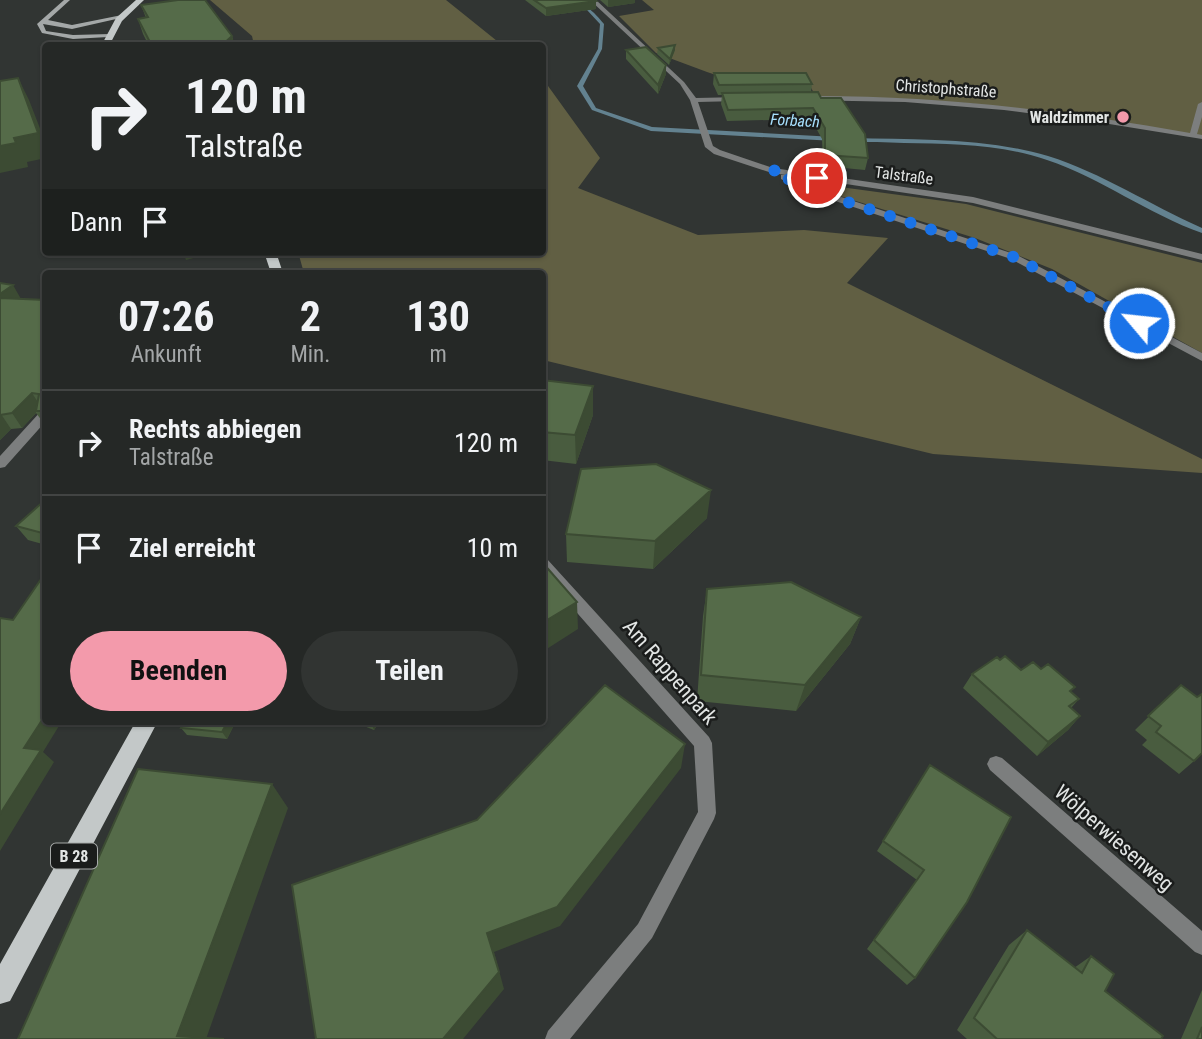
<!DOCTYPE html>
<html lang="de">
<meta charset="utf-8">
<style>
body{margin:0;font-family:"Roboto Condensed",sans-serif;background:#313432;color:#f1f3f6;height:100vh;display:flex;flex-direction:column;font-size:26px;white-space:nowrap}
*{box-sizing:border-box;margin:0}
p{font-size:23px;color:#a3a6a7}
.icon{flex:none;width:38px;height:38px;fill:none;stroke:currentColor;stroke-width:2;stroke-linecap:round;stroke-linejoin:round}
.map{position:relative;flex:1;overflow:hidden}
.drawer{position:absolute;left:42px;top:270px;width:504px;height:455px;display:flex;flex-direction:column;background:#252826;border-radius:7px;box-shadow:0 2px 5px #0004,0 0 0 2px #424443}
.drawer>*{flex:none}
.guide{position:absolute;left:42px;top:42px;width:504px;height:214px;border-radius:7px;box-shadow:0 2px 5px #0004,0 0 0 2px #424443;background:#252826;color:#f1f3f6;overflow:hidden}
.pin{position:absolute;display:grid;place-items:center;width:60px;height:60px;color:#fff;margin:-30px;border:4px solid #fff;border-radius:50%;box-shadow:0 2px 7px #0007}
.me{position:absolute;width:77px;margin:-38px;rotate:298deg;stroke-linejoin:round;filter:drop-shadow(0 0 5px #0008)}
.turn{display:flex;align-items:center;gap:24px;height:147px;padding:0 28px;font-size:32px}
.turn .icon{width:91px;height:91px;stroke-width:2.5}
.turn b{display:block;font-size:49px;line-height:60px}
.then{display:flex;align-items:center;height:66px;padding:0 28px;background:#0003;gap:14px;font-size:26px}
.eta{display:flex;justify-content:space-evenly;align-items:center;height:119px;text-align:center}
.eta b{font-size:42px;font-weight:700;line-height:49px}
.primary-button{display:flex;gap:14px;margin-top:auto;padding:14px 28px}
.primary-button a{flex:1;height:80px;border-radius:42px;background:#f39aab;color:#111;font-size:28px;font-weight:700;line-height:80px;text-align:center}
.primary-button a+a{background:#313432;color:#f1f3f6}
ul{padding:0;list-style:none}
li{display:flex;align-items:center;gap:21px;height:105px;padding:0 28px;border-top:2px solid #424443}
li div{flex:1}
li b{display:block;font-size:26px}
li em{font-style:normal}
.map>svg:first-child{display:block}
.green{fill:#615f43}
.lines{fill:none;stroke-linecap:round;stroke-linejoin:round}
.stream{fill:#638290;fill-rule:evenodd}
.street{fill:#7c7e7e;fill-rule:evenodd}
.secondary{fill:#a4a8a8;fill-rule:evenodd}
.primary{fill:#c3c8c8;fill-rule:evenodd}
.wall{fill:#495c3f}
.shaded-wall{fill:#3c4b33}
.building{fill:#556b49;stroke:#3c4b33;stroke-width:2}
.route{stroke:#1a73e8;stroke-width:12;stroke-dasharray:0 21.6}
.poi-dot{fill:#f39aab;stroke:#1a1c1b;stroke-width:2.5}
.labels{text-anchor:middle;stroke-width:5;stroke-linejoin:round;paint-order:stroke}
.far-street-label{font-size:16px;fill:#e2e5e4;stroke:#1a1c1b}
.far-poi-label{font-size:16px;font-weight:bold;fill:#e2e5e4;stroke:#1a1c1b;text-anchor:end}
.far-water-label{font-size:16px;font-style:italic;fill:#a7e0fe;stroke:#1a1c1b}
.shield{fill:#1a1c1b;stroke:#a6a9a8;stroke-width:2}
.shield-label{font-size:16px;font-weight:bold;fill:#e2e5e4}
.near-street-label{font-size:21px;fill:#e2e5e4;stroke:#1a1c1b}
</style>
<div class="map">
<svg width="1202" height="1039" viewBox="0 0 1202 1039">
<rect width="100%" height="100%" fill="#313533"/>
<path class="green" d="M210 0H446L502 45H254L252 36Z
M642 0H1202V138L1072 116 967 103 817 99 807 80 728 79 707 72 656 53 619 16 654 10Z
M543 79 600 158 578 188 698 235 804 230 888 238 847 283 1202 459V473L933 454 543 360 542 273H304L298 252H542Z
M818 184 966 204 1202 263V353L1052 269 975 238 814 188Z"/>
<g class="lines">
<path class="stream" d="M566 0C583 0 594 12 604 24L602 49 583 86 596 108 652 127 835 137 838 139 835 141 651 131 592 110 577 86 598 49 600 24 587 10Z
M852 138C917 140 984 137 1048 156 1102 173 1150 205 1202 228V233C1148 214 1101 178 1047 160 1001 144 951 144 904 143 886 142 868 143 850 141L849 140Z"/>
<path class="street" d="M590 0H596L684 82 696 98 742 97 739 101 698 102 713 146 720 150 773 168 973 197 1202 254V260L973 203 772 173 714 154 705 147 690 100 680 84Z
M804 96C934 95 1062 110 1190 133L1198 104 1202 102V117L1197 134 1202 135V139L1103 123 1004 110 905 102 801 100Z
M781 175H787L808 186 1017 255 1202 353V361L1011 259 802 190 781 179Z
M46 409V421L5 467 0 468V456L42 410Z
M542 558 547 559 709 737 712 743 716 813 714 819 652 938 570 1039H545L548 1031 638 924 698 812 694 746 542 573Z
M996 756 1002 758 1202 931V955L1195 952 990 770 987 764 990 758Z"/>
<path class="secondary" d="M64 0H70L48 20 72 25 122 15 125 17 72 29 43 24 46 31 73 35 110 34 108 37 73 39 42 33 37 24Z"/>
<path class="primary" d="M136 0H144L122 21 109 46H101L116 18Z
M264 252H276L283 273H271Z
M136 721H158L10 1001 0 1004V964Z"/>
</g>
<path class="wall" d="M525 0H594L596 1V9L546 16Z
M600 0H635V3L608 7Z
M141 5 232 36 235 46H149L143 34 138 19 146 18Z
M658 48 675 50 669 65 657 54Z
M626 50 666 65V74L658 94 626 59Z
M714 73 812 84 811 92 821 98 868 158 865 170 823 166 822 139 811 119 727 121 721 104 722 95H718L713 84Z
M0 283 21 299 46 300V426L36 413 22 428 11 429 0 440Z
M542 380 593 386V415L576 464 542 460Z
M46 501V545L28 540 16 526Z
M707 518 653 569 567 562 566 534Z
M707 589 861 617 850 644 796 711 697 701 703 616Z
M1000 660 1021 670 1041 669 1079 699 1071 708 1080 716 1068 730 1037 756 963 688 972 674Z
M1181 685 1194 761 1179 774 1142 745 1147 740 1135 730Z
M236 721 227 739 187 735 181 728Z
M351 721H380L374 730Z
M930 765 1011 817 915 978 907 985 867 949 917 880 877 851Z
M1027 930 1074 968 1091 956 1105 991 1161 1039H967L957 1030 1009 945Z
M1202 990V1039H1181Z"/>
<path class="shaded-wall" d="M608 0H635V3L608 7Z
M596 1V9L546 16V8Z
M232 36 235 46H221Z
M675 45V50L669 65 670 59Z
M666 65V74L658 94V85Z
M18 78 29 100 46 144V158L27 162 28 167 0 173V146L14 138Z
M150 252H164L152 255Z
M183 252H216L186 260Z
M13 285 21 299 0 307V294Z
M593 386V415L576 464 575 435Z
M32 393 41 407 36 411V413L22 428 12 413Z
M1 414 11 429 0 440V415Z
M711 490 707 518 653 569 655 541Z
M577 602 578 629 542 652V623Z
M861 617 850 644 796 711 805 685Z
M46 714V721H62L43 752 54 762 0 851V814L24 748Z
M1080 716 1068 730 1037 756 1048 742Z
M228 721H236L227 739 222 732Z
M370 721H380L374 730Z
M685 744 681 768 560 926 494 952 504 989 463 1039H443L487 933Z
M272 784 288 808 206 1039 177 1036Z"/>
<path class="building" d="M178 0H205L232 36 221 46H152L138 19 148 17 141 5Z
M534 0H594L596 1 546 8Z
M675 45 670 59 658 48Z
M646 47 666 65 658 85 626 50Z
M714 73H806L812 84 719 85Z
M18 78 38 133 14 138 16 143 0 146V81Z
M818 92 821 98H841L865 134 868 158 825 155V128L813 108 728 110 722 93Z
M0 283 13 285 0 294Z
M0 298 46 300V411H36L39 394 32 393 12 413 0 415Z
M542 380 593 386 575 435 542 432Z
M656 464 711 490 655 541 566 534 581 469Z
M44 501H46V534L16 526Z
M542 562 577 602 542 623Z
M46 572V714L24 748 41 750 0 814V618L13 620Z
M791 582 861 617 805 685 701 675 707 589Z
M1005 656 1021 670 1033 662 1041 669 1048 664 1075 687 1070 691 1079 699 1069 706 1080 716 1048 742 972 674 997 657 1000 660Z
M605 685 685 744 557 907 487 933 499 972 443 1039H316L292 885 477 820Z
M1181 685 1197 697 1202 694V753L1194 761 1156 732 1161 726 1148 716Z
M185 721H228L222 732 181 728Z
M930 765 1011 817 967 902 915 978 874 940 924 870 883 841Z
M138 769 272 784 177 1036 224 1039H18Z
M1027 930 1082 973 1091 956 1114 974 1105 991 1163 1036 1161 1039H997L974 1018Z
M1202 1027V1039H1197Z"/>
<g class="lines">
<path class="route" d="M817 178 772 170 805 188 1014 257 1139 323"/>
</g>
<circle class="poi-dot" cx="1123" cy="117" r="7"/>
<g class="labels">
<g class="far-street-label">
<text transform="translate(946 88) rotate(4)" y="6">Christophstraße</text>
<text transform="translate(904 175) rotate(7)" y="6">Talstraße</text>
</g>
<g class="far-poi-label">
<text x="1109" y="123">Waldzimmer</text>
</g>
<g class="far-water-label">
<text transform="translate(795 120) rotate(3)" y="6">Forbach</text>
</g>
<rect class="shield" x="51" y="843.5" width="46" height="25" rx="5"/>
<g class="shield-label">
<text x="74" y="862">B 28</text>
</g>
<g class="near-street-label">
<text transform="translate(670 672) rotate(49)" y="7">Am Rappenpark</text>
<text transform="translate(1114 838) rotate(41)" y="7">Wölperwiesenweg</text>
</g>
</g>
</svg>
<div class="pin" style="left:817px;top:178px;background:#d93025"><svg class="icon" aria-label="arrive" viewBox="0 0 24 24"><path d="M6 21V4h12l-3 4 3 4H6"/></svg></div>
<svg class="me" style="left:1139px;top:323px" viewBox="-20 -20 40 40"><circle r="17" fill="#1a73e8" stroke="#fff" stroke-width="3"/><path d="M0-11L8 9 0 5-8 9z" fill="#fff"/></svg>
<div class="guide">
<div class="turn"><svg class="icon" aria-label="right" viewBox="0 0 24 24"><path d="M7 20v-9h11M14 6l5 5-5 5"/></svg><div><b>120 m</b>Talstraße</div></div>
<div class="then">Dann<svg class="icon" aria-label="arrive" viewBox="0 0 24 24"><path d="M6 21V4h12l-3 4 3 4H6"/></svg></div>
</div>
<section class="drawer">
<div class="eta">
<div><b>07:26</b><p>Ankunft</p></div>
<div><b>2</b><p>Min.</p></div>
<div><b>130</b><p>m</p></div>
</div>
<ul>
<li><svg class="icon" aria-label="right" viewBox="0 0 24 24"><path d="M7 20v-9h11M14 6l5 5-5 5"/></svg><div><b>Rechts abbiegen</b><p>Talstraße</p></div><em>120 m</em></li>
<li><svg class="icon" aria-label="arrive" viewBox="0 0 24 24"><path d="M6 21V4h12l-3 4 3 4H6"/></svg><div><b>Ziel erreicht</b></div><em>10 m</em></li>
</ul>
<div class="primary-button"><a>Beenden</a><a>Teilen</a></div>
</section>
</div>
